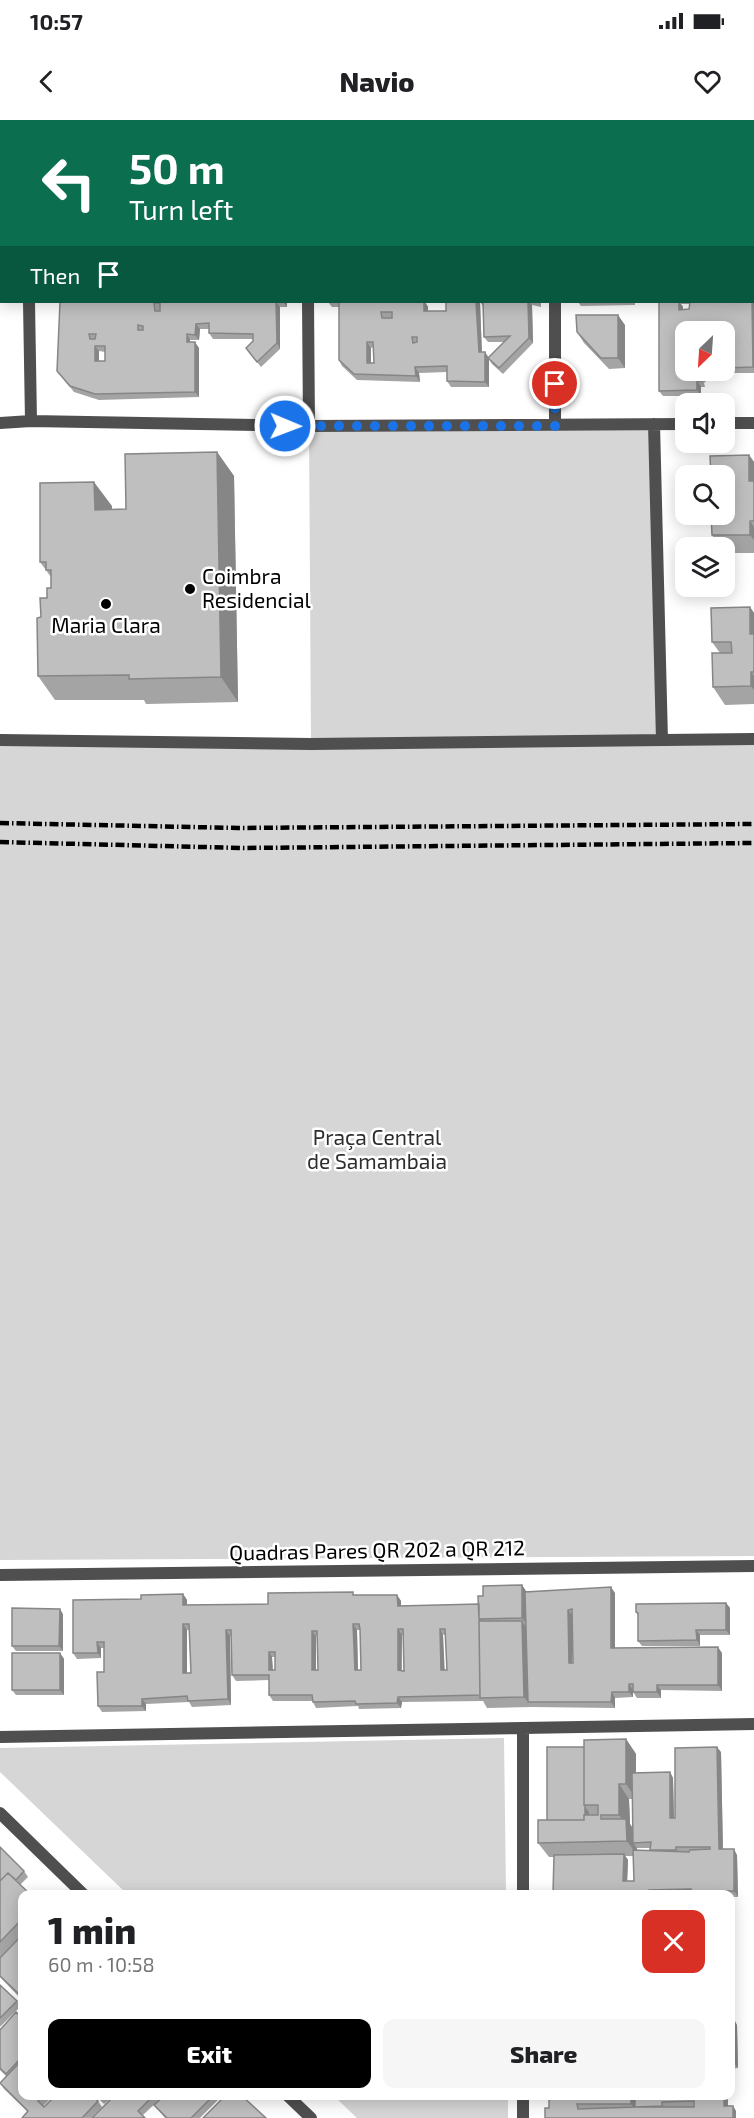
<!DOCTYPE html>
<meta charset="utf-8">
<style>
body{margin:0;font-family:"Exo 2",sans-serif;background:#f6f6f6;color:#202124;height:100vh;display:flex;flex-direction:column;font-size:22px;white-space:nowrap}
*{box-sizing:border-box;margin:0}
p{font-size:20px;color:#757577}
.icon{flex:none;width:33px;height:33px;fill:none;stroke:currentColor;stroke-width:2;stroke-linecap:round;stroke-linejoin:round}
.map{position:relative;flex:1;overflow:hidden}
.sheet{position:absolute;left:18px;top:1770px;width:717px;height:210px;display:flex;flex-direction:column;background:#fff;border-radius:12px;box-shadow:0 3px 15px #0003}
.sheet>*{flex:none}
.guide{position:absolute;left:0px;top:0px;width:754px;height:183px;box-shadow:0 3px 15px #0003;background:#0b6e4f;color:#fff;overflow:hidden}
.needle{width:39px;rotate:205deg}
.tools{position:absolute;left:675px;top:201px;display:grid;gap:12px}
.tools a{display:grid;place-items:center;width:60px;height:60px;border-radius:12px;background:#fff;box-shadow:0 3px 15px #0003;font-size:30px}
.pin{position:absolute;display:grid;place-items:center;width:51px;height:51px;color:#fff;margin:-26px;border:3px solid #fff;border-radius:50%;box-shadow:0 2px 6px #0007}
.me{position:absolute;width:66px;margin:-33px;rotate:91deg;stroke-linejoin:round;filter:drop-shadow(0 0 4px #0008)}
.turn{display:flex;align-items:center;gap:21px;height:126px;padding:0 30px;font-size:27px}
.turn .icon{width:78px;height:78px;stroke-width:2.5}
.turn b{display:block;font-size:42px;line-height:51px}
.then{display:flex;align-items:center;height:57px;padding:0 30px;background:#0003;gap:12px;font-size:22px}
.round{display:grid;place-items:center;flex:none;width:63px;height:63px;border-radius:12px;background:#f6f6f6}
.summary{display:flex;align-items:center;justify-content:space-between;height:102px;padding:0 30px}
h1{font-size:36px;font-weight:800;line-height:45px}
.primary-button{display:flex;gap:12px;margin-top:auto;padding:12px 30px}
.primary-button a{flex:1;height:69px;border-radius:12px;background:#000;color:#fff;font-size:24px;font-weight:800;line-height:69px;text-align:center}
.primary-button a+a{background:#f6f6f6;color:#202124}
.status{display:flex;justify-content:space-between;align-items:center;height:42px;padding:0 30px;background:#fff;direction:ltr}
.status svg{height:16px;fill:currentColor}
header{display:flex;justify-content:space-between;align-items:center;height:78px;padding:0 30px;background:#fff;font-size:27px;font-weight:800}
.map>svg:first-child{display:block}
.green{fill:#d6d6d6}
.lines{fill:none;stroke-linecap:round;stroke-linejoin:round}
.minor{stroke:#4f4f4f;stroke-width:12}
.tertiary{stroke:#4f4f4f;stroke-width:12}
.rail{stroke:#000;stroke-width:4.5;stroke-dasharray:9 3 1.5 3;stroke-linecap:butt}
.wall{fill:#a4a4a4;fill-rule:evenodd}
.shaded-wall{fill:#868686}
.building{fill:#bfbfbf;stroke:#868686;stroke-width:1.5;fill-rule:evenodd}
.route{stroke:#1a73e8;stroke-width:10;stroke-dasharray:0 18}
.poi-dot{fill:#000;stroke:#fff;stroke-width:2}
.labels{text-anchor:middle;stroke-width:5;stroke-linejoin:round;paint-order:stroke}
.poi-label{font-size:21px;fill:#000;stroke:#fff;text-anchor:start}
.park-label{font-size:21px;fill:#2d2d2d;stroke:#fff}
.street-label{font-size:21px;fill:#000;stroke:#fff}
</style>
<div class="status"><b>10:57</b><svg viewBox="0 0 49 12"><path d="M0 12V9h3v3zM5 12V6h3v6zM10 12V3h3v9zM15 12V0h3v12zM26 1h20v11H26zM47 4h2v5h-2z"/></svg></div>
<header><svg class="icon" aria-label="back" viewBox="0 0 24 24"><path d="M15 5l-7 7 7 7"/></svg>Navio<svg class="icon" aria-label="heart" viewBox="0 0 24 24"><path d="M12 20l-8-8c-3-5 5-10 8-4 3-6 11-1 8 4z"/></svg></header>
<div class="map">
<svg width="754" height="1998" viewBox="0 0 754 1998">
<rect width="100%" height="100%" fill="#fff"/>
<path class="green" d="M654 304 662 619H754V1436L0 1440V620L311 624 309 306Z
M504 1618 506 1774H127L0 1652V1628Z
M334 1976H508V1998H357Z"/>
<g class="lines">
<path class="minor" d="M25 0V2
M306 0V2
M555 2V0
M29 182 31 301
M308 182 309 306
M0 303 31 301 309 306 686 304
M724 303H754
M654 304 662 620
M555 305V182
M0 620 311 624 754 619
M523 1610V1774
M0 1617 754 1604
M0 1693 83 1774
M288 1976 311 1998
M523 1976V1998"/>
<path class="tertiary" d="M0 1455 754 1446"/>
<path class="rail" d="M0 703 238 708 754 704
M0 722 243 728 754 723"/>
</g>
<path class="wall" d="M753 181 754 182V253H722L720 250H724V212L686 250H717L704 263 705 267H701V276H663L659 271 661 182H753ZM681 184H690L689 189 683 190V187Z
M60 182H287V187H280V229L261 247 246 228 253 221V219H213L209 213V209H200L199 220H190V222L199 228V277L99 280 74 272 57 251ZM99 231 105 232V241H99Z
M328 182H425L428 187V191H446V182H541V187L532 185 533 223 503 254 492 244 489 239V267H451L447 261V252L419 253 420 262 357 260 342 246 339 240V187H332ZM480 182 483 186 484 217 488 222H504L489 238 482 232ZM373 227 374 243H371V228Z
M578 182H635V185L581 186Z
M625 205V248L609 249 584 223 577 212Z
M217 332 234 356 238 582 146 584 144 580H55L38 556 41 497 51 468V457L40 442 112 386V390L126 389Z
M749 335 754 342V433H724V428H720L712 415 724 394V356Z
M750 487 754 493V584L725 585 713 567 720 533 712 522Z
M522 1465 526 1471 615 1473V1528L722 1533V1571L661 1570V1578H637L633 1572V1570V1577L615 1578V1588L532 1587 487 1588 483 1581 402 1582 401 1588 359 1589 358 1586 316 1588 313 1582V1581H273L269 1575V1560L236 1561 232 1555V1516H230L231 1585 192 1587 189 1582 146 1584V1591L102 1592 98 1586 104 1552V1528H101V1538L77 1539 73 1533 141 1479 183 1474 187 1480V1485L268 1484 355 1475H397L401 1481V1486L479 1484 483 1476ZM572 1495 573 1543H572ZM187 1510H190L191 1553H187ZM357 1510H360L361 1550H358ZM446 1514 447 1550H444L443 1515ZM402 1515H403L404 1551 402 1550ZM316 1516H318V1550H316ZM272 1537H275V1550H273Z
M726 1483 730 1488V1515H700V1526H642L638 1521V1496L636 1492Z
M63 1494V1531H16L12 1526Z
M60 1533 64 1539V1575H16L12 1570Z
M626 1619 636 1634V1653L670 1652 673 1658 674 1698H675L721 1632 723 1729 737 1735 738 1777H730V1774H546L553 1773 554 1737H549L538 1723 547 1700 584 1627ZM629 1679H633V1709L630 1704ZM637 1728H650L651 1731 637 1730ZM625 1736H633L634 1761H627L628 1740Z
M0 1727 24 1751 28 1757 20 1765 22 1774V1880L0 1857Z
M0 1865 17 1881 21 1886 0 1907Z
M22 1898V1976H53L43 1986 44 1987 98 1981 102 1987 91 1998H22L28 1992 4 1969 0 1963 6 1956 0 1950V1910Z
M730 1899 737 1905 738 1948 730 1949Z
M96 1976H163L143 1995 110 1979 104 1984Z
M164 1976H217L219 1979 200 1998H165L154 1985Z
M549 1976H635V1987V1976L733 1986 736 1991 549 1988Z"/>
<path class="shaded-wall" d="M746 0H754L753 24V2H746Z
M753 23V24L754 65 753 64Z
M753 181 754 182V249L753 247 752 182Z
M276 182 280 187V229L277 223Z
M283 182H287V187Z
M425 182 428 187V197L424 191Z
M476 182H480L482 238 479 232Z
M528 182H529L532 185 533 223 529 218Z
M679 182 683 187V195L679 190Z
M618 195 625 205V248L618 238Z
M196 204 200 209 199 220 195 215Z
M187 214 190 220V228L187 222Z
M195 222 199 228V277L195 272Z
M367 222 371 228V248L367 243Z
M95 226 99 231V246L95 241Z
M485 232 489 238V267L485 262Z
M415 247 419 253 420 262 416 256Z
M697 261 701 267V276L697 270Z
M217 332 234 356 238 582 221 557Z
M749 335 754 342V368L749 361Z
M94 362 112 386V414L95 390Z
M750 401 754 407V420L750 415Z
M750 487 754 493V519L750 514Z
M751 552 754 556V570L751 566Z
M522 1465 529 1476 530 1509 522 1498Z
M611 1467 615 1473V1533L611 1528Z
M183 1474 187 1480V1490L183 1485Z
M397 1475 401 1481V1491L398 1486Z
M726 1483 730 1488V1515L726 1510Z
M60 1489 63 1494V1531L59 1526Z
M568 1490 572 1495V1548L569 1543Z
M522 1501 529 1512 528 1582 524 1577Z
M183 1504 187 1510V1558L183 1553Z
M353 1504 357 1510 358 1556 355 1550Z
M398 1509 402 1515 401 1556 398 1550Z
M440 1509 443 1515 445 1556 441 1550Z
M226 1510 230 1516 231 1585 228 1579Z
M696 1510 700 1515V1526L697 1520Z
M312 1511 316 1516V1556L312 1550Z
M97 1522 101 1528V1538L98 1533Z
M718 1527 722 1533V1571L718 1565Z
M269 1532 272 1537 273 1556 269 1550Z
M60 1533 64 1539V1575L60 1570Z
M629 1564 633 1570V1577L629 1572Z
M657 1565 661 1570V1578L657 1572Z
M612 1572 615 1578V1588L611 1582Z
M398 1577 402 1582 401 1588 397 1583Z
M142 1579 146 1584V1591L142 1586Z
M626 1619 636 1634V1679L626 1664Z
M717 1627 721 1632 723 1735 719 1729Z
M670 1652 673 1658 674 1703 670 1698Z
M619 1664 629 1679 630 1704 637 1714 633 1723 637 1728V1735L627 1721V1705L619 1695Z
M585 1687 589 1692V1706L585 1700Z
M734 1729 737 1735 738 1777 734 1771Z
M624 1734 628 1740 627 1766 623 1761Z
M734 1899 737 1905 738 1948 734 1943Z
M631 1976H635V1989L631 1984Z
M724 1976H728V1991L724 1986Z
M733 1986 736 1991V1998H733Z"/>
<path class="building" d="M82 0H155V2H82Z
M160 0H281V2H160Z
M330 0H391V2H330Z
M396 0H509V2H396Z
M588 0H647V2H588Z
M655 0H746V2H655Z
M60 182H283H276L277 223 257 242 246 228 253 221V214L209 213V203L196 204 195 215 187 214V222H195V272L95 274 70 266 57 251ZM154 183H160V191H155ZM138 205 143 206V210H138ZM89 214H96L95 219H90ZM95 226H105V241H95Z
M339 182H424V191H446V182H476L479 232H485V262L447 261V246L415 247 416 256 354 254 339 240ZM381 192H392V198H382ZM412 217H417V222L413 223ZM367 222H373L374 243H367Z
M483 182H528L529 218 499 248 488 238 510 216 484 217Z
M659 182H679V190L689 189 690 182H752L753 247 724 248V212H686V250H708L701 258V261H697V270L659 271Z
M576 195H618V238H601L577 212Z
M217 332 221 557 129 559V555L38 556 37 498 41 497 40 478H47V468H51V450H46V442H40V363L94 362 95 390 126 389 125 334Z
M749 335V361H754V401H750V415H712L711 394H724V381H731V370H724V356H711L710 336Z
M750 487V514H754V552H751V566L713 567 712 533H732L731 522H712L711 488Z
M522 1465V1498L479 1499 478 1476H483V1466Z
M611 1467V1528L718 1527V1565H657V1572H633V1564H629V1572H612L611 1582H528L525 1472ZM572 1489 573 1543H569L568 1490Z
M353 1472V1475H397L398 1486 479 1484V1499L481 1501H479L480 1575 398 1577 397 1583 356 1584 355 1581 313 1582 312 1575H269V1555H232L231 1510H226L228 1579 188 1581 187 1576 142 1579V1586H98L97 1552H104V1522H97L98 1533H73V1480L141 1479V1475L183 1474V1485L268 1484V1473ZM183 1504H189L191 1553H183ZM353 1504H359L360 1509 361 1550H355ZM398 1509H403L404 1551 398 1550ZM440 1509H445L447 1550H441ZM312 1511H317L318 1550H312ZM269 1532H275V1550H269Z
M726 1483V1510H696L697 1520 638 1521V1493L636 1492V1484Z
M12 1488 60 1489 59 1526H12Z
M479 1501H522L524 1577 480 1578Z
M12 1533H60V1570H12Z
M626 1619V1664H619V1695H601V1699H626L627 1721 538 1723V1700H584V1695H598V1685H584V1620Z
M547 1627H584V1685H585V1695H584V1700H547Z
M717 1627 719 1729H734V1771H724V1774H692V1772L691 1769 650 1770 655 1774H634V1773H627V1774H608V1773H601V1774H546V1773H553L554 1735 624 1734 623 1761H634L633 1730 689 1732 690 1730 710 1729V1727H676V1730H650L651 1722 633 1723 632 1653 670 1652V1698H675V1628Z
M0 1727 24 1751 16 1760 8 1753 0 1761Z
M8 1753 30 1774H22V1799L0 1822V1761Z
M22 1815V1875L21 1876 0 1856V1838Z
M0 1865 17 1881 0 1898Z
M16 1892 22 1898V1937L6 1954 0 1948V1910Z
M730 1899H734V1943H730Z
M22 1940V1976H44L38 1981 44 1987 55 1976H92L98 1981 82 1998H22L28 1991 0 1963Z
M108 1976H153L138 1991 145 1998H92L111 1979Z
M164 1976H213L191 1998H167L154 1985Z
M225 1976H242L266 1998H203Z
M549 1976H631V1984H577L578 1989 635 1987V1976H724V1986H733V1998H545V1988H549ZM694 1981V1987H635L662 1986V1982Z"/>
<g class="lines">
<path class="route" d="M285 306H555V264"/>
</g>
<g class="poi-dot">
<circle cx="190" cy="469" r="6"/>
<circle cx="106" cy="484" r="6"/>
</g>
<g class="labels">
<g class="poi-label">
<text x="202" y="464">Coimbra<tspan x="202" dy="24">Residencial</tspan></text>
<text x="106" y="513" text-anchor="middle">Maria Clara</text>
</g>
<g class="park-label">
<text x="377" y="1025">Praça Central<tspan x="377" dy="24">de Samambaia</tspan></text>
</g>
<g class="street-label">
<text transform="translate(377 1431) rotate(-1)" y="7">Quadras Pares QR 202 a QR 212</text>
</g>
</g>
</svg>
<div class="tools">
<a><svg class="needle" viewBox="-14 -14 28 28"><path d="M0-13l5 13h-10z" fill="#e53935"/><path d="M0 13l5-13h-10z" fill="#757577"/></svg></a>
<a><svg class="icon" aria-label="sound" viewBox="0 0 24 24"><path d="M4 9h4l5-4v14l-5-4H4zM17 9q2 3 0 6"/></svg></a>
<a><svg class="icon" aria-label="search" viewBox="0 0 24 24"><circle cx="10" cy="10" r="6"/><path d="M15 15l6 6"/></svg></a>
<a><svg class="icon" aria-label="layers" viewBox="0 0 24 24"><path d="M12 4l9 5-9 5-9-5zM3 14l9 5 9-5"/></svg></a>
</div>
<div class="pin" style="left:555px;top:264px;background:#d93025"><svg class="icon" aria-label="arrive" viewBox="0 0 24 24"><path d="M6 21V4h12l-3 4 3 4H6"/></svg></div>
<svg class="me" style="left:285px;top:306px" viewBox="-20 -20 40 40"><circle r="17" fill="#1a73e8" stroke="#fff" stroke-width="3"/><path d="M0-11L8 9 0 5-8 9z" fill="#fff"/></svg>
<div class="guide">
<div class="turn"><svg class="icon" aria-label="left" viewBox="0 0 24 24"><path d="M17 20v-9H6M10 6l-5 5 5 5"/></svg><div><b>50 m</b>Turn left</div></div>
<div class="then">Then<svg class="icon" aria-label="arrive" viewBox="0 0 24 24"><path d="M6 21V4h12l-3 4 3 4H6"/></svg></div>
</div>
<section class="sheet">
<div class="summary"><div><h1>1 min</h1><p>60 m · 10:58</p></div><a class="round" style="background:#d93025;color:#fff"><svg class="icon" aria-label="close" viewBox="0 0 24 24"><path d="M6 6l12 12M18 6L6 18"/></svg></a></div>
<div class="primary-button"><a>Exit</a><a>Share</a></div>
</section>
</div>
